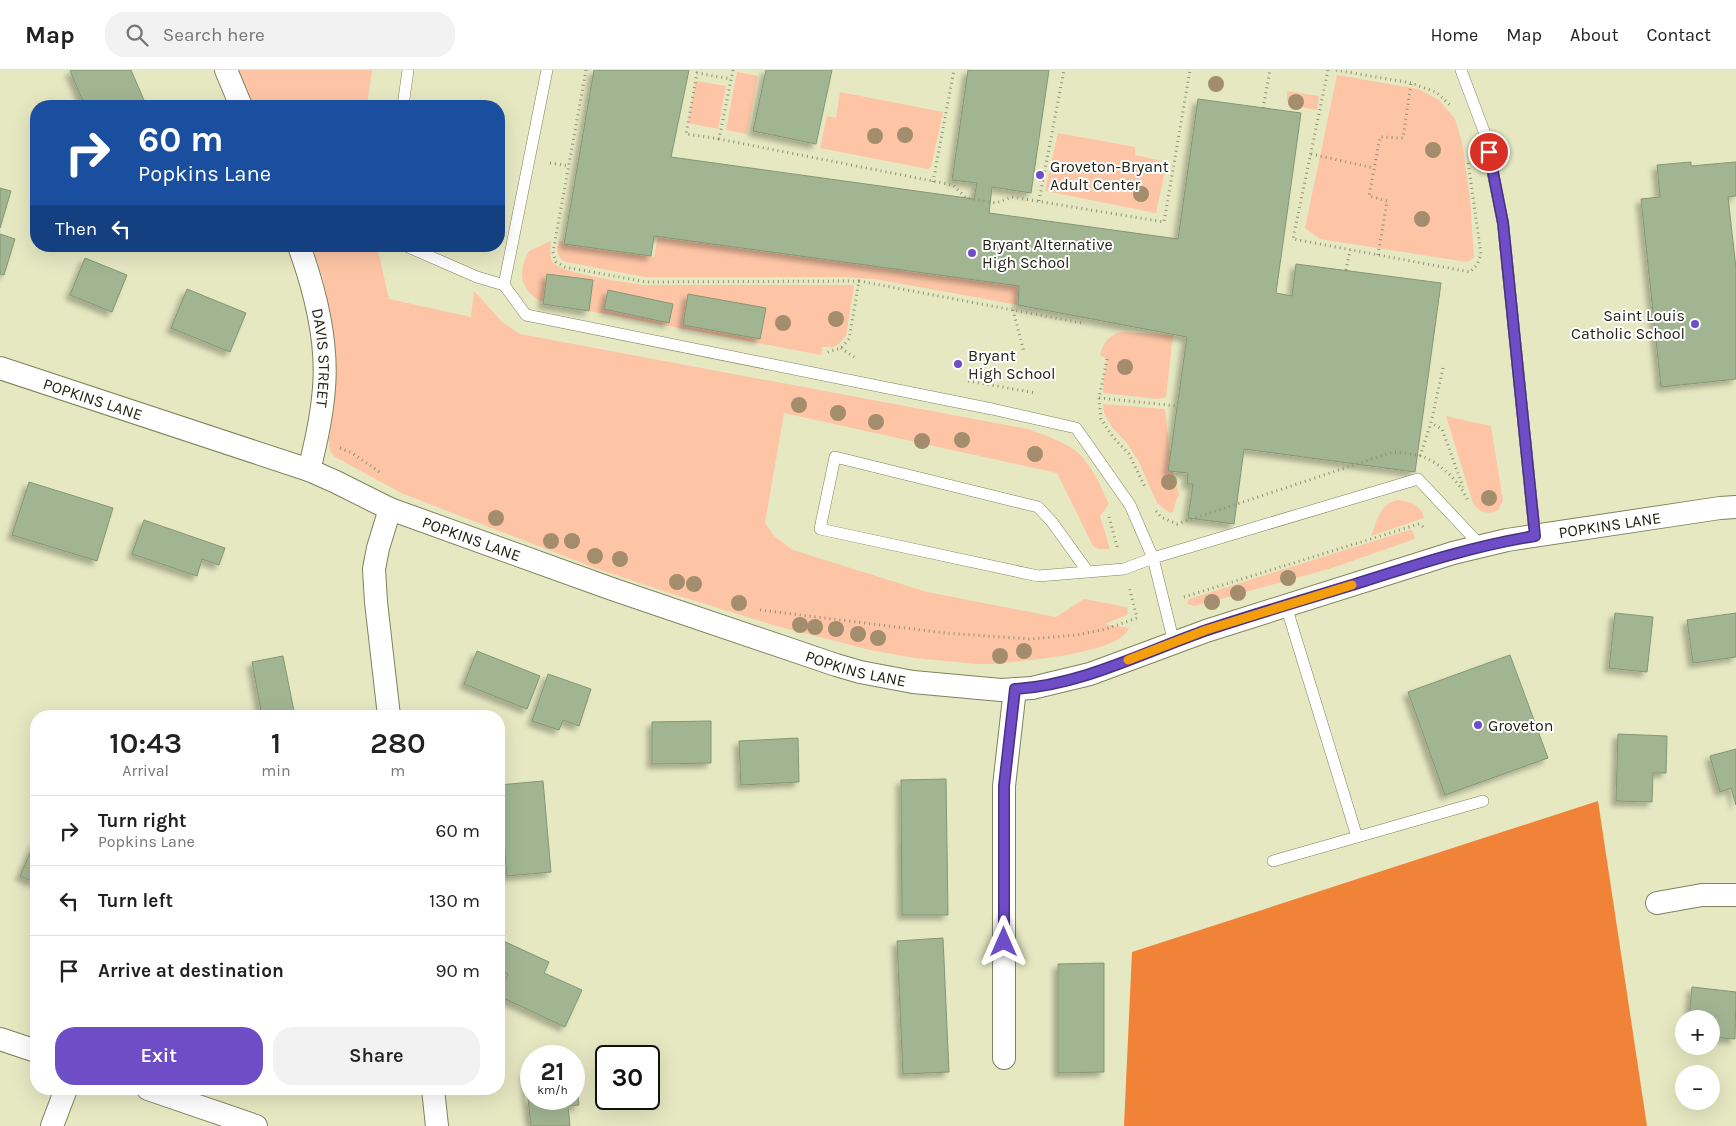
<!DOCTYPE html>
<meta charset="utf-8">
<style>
body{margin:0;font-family:Karla,sans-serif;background:#f2f2f2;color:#222;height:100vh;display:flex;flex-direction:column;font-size:19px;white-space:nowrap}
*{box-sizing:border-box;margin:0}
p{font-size:16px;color:#767676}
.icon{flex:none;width:28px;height:28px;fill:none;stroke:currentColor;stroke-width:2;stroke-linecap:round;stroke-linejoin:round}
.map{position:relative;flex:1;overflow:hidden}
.details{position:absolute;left:30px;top:640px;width:475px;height:385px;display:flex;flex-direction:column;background:#fff;border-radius:20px;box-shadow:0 5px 20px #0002}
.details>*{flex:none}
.hud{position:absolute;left:30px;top:30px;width:475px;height:152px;border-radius:20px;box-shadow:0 5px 20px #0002;background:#1a4fa0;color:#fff;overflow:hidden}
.controls{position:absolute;left:1675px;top:940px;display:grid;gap:10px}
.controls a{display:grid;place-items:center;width:45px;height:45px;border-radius:50%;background:#fff;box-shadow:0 5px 20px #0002;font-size:25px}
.speed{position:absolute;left:520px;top:975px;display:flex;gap:10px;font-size:25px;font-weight:700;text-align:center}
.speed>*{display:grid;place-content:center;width:65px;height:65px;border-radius:50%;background:#fff;box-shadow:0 5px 20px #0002;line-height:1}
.speed small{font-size:12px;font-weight:400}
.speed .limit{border:2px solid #111;border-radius:8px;background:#fff;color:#111}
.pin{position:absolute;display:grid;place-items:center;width:42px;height:42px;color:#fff;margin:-21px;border:2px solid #fff;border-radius:50%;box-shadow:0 1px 5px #0007}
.me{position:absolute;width:55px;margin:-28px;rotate:0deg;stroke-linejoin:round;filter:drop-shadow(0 0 4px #0008)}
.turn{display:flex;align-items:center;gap:18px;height:105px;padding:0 25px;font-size:22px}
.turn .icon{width:65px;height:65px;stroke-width:2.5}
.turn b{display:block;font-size:35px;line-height:42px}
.then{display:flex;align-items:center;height:48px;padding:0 25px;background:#0003;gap:10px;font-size:19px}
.eta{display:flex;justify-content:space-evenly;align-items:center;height:85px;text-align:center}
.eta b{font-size:30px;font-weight:600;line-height:35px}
.cta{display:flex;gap:10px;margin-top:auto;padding:10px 25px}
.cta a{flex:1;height:58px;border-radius:20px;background:#6e4dc6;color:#fff;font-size:20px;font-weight:600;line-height:58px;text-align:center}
.cta a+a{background:#f2f2f2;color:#222}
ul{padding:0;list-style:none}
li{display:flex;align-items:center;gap:15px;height:70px;padding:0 25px;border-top:1px solid #e0e0e0}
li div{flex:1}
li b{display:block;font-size:19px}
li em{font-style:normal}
header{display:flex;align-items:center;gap:30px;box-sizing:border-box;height:70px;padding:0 25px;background:#fff;border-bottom:1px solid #e0e0e0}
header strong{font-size:24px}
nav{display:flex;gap:28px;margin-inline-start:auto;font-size:18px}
.search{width:350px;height:45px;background:#f2f2f2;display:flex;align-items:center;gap:12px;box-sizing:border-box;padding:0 18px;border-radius:20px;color:#767676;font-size:19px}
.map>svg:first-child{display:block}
.green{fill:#fdc5a5}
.forest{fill:#f08337}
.building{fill:#a2b593;stroke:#849775;filter:url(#shadow)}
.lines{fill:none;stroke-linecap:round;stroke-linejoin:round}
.lane-casing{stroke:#7f825e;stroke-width:12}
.street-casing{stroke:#7f825e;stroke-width:24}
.path{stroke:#8f9175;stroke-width:3;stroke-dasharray:1 4;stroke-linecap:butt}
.lane{stroke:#fff;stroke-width:11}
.street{stroke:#fff;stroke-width:22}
.tree{fill:#a48d6c}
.route-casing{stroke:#483281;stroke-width:12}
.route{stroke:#6e4dc6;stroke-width:9}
.slow{stroke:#f59e0b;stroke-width:9}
.poi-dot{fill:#6e4dc6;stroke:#fff;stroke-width:2}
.labels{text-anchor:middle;stroke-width:4;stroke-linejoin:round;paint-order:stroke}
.poi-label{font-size:16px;fill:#232415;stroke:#fff;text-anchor:start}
.street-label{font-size:16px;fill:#232415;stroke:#fff}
</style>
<header>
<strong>Map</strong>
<div class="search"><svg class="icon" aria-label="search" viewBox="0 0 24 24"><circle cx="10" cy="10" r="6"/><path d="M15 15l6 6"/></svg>Search here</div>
<nav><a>Home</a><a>Map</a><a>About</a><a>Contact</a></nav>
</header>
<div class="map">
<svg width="1736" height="1056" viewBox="0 0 1736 1056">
<defs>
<filter id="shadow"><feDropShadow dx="-4.5" dy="4.5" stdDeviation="2.5" flood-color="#0004"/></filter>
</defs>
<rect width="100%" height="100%" fill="#e5e8c1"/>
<path class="green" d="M238 0H372L367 36H253Z
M737 2 758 6 747 64 726 60Z
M1337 5 1418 19 1439 30 1455 49 1462 72 1470 129 1474 188 1467 192 1320 169 1305 158Z
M696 11 726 16 718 59 688 53Z
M1287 21 1319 26 1317 40 1289 35V31H1287Z
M840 22 943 42 931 97 928 99 820 78 827 46 836 48Z
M1058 63 1135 77V85L1167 92 1156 143 1045 121Z
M658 167 1019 216 1018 235 875 209 842 207H645L566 192C556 188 557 180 559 171H563L654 187Z
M551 171C551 177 549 185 552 191 558 203 623 212 638 214L640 215H850L854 216 846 266 839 274 831 278 830 276 828 277H822L821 285 542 232C520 220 517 203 529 181Z
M312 176H377L389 229 471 247 474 221 502 252 520 264 1028 359C1044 365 1072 374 1082 387 1094 400 1102 419 1109 434L1100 446 1110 479H1098L1093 476 1057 403 784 343 765 453 774 466 793 480 927 522 1056 547 1084 529 1126 537 1128 538 1127 545 1104 554 1129 558C1118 585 1019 591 991 594H977L915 588 870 580 773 555 666 522 595 498 401 423 335 387C323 378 332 353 332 340 332 297 333 255 324 213 321 201 316 188 312 176Z
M1121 262 1173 265 1166 327 1158 329 1103 323V313L1107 289 1100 285C1103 273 1109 265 1121 262Z
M1103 334 1165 339 1171 392 1179 425 1176 431 1173 442 1170 443 1157 433 1139 392 1127 373 1112 357 1104 343Z
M1446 346 1491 356 1503 431 1498 440C1488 445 1479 443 1473 433Z
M1398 430C1410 431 1421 435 1424 448L1371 466C1377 451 1380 433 1398 430Z
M1409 460H1412L1415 468 1412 470 1332 498 1195 536 1187 534 1189 529Z"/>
<path class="forest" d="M1598 731 1647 1056H1124L1132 882Z"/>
<path class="building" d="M72 0H131L144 30 129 36H85L70 1Z
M594 0H689L671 87 974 129 977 113 952 110 968 0H1049L1031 123 992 117 989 143 1178 169 1198 29 1301 43 1276 223 1292 226 1296 194 1441 213 1415 402 1244 379 1234 454 1188 448 1193 414H1187L1188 403 1168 401 1187 267 1018 235 1019 216 654 166 651 186 564 174Z
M766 0H832L816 74 753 61Z
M1691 92V96L1736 92V126L1728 127 1736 198V309L1661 317 1641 129 1660 127 1657 95Z
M0 118 11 121 0 158Z
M0 164 15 169 4 205 0 204Z
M85 188 127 205 112 242 70 225Z
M547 204 593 210 589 241 543 234Z
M187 219 246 243 230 282 171 258Z
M608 220 673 234 669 253 604 239Z
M688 224 766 238 760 269 683 255Z
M29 412 113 438 97 491 12 465Z
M144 450 225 478 219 495 202 489 197 506 132 484Z
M1615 543 1653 547 1647 602 1609 598Z
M1736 543V587L1693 593 1687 550Z
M477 581 540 606 527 639 464 614Z
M1510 585 1548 688 1445 725 1408 622Z
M283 586 295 646H262L252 592Z
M548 604 591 619 579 656 563 650 559 660 532 651Z
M711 651V693L652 694V652Z
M1618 664 1667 666 1666 703H1653L1652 732 1616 731Z
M798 668 799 712 741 715 739 671Z
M1736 679V735L1731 718 1720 722 1710 686Z
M946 709 948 845H902L901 710Z
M543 711 551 802 507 806 499 715Z
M36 769V813L20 806Z
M943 868 949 1002 903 1004 897 871Z
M499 869 549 892 544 903 582 920 565 957 499 926V923L508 904 499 899Z
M1104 893V1002L1058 1003V894Z
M1692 917 1736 922 1735 969 1711 967V949H1689Z
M574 997H575L579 1035 568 1036 570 1056H531L525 1002 531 1001V1029H574Z"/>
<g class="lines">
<defs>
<path id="lane" d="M1461 0 1485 64 1503 153 1535 466
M403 36 408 0
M406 176 477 207 504 215 526 245 992 339 1076 358 1130 435 1153 488 1174 573
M504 215 547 0
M1088 502 1052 452 1038 437 835 387 820 459 1038 506 1124 499 1153 488 1418 409 1482 477
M1286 536 1357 767
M1273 791 1483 731"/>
<g id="street">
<path d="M226 0 241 36"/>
<path id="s1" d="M299 176C315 220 328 270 324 318 322 346 316 373 309 400"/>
<path id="s2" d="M0 298 309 400 336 412 390 439 612 519 836 595 860 602 913 612 1001 620 1032 618 1090 604 1206 561 1453 483 1507 470 1720 438 1736 437"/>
<path d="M389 646 376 532 374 499 378 478 390 439"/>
<path d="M1657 833 1702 825H1736"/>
<path d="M0 969 36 981"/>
<path d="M1004 988V716L1015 619"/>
<path d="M148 1019 256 1056"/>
<path d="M433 1019 437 1056"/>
<path d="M52 1056 66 1019"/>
</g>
</defs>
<use href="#lane" class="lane-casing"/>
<use href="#street" class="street-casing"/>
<path class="path" d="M586 0 553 182 556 192 565 197 646 212 859 211 849 269 841 278 825 283
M733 0 719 69 953 115 966 128 996 133 1012 127 1164 152 1190 0
M1328 0 1293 169 1470 202 1477 195 1481 184 1468 92
M1336 0 1411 13 1436 22 1451 36
M1263 38 1270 0
M719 69 686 64 697 3 731 9
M1311 84 1374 98
M550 93 569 96
M933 112 954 0
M1039 131 1064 0
M1378 185 1387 131 1369 126 1380 67 1403 68 1411 13
M1346 200 1350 180
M859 211 1082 253
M1013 240 1024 282
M841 278 857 289
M1107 289 1099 328 1101 349 1113 367 1129 384 1146 419
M1443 298 1431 353 1442 359 1463 417
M968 311 1036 323
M1099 328 1177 336
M340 378 352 383 381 403
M1420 386 1431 353
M1156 441 1161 447 1177 454 1393 382C1402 383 1412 384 1421 386 1441 393 1460 412 1468 431
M1109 447 1118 480
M1184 527 1419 454 1426 459
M760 540 945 563 1030 569 1077 565 1106 559 1137 548 1129 517"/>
<use href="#lane" class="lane"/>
<use href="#street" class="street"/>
</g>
<g class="tree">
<circle cx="1216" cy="14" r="8"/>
<circle cx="1296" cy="32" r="8"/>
<circle cx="905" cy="65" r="8"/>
<circle cx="875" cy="66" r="8"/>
<circle cx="1433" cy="80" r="8"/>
<circle cx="1141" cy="124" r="8"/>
<circle cx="1422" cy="149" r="8"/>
<circle cx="836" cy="249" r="8"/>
<circle cx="783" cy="253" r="8"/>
<circle cx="1125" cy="297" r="8"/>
<circle cx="799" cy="335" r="8"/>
<circle cx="838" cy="343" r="8"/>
<circle cx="876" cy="352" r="8"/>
<circle cx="962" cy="370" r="8"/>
<circle cx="922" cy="371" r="8"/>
<circle cx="1035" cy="384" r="8"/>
<circle cx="1169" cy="412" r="8"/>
<circle cx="1489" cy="428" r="8"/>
<circle cx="496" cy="448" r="8"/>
<circle cx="551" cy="471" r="8"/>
<circle cx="572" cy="471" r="8"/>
<circle cx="595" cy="486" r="8"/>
<circle cx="620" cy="489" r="8"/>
<circle cx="1288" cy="508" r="8"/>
<circle cx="677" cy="512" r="8"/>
<circle cx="694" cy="514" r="8"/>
<circle cx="1238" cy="523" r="8"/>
<circle cx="1212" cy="532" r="8"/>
<circle cx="739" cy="533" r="8"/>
<circle cx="800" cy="555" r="8"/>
<circle cx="815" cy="557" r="8"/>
<circle cx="836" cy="559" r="8"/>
<circle cx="858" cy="564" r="8"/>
<circle cx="878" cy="568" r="8"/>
<circle cx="1024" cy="581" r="8"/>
<circle cx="1000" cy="586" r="8"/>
</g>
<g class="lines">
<defs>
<path id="route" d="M1004 872V716L1015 619C1082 615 1144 582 1207 560 1255 544 1303 530 1352 515 1412 496 1472 476 1535 466L1503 153 1489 82"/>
</defs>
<use href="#route" class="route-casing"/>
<use href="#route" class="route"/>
<path class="slow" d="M1128 590 1206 560 1352 515"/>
</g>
<g class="poi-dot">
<circle cx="1040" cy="105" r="5"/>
<circle cx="972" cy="183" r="5"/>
<circle cx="1695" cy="254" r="5"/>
<circle cx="958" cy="294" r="5"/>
<circle cx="1478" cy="655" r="5"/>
</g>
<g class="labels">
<g class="poi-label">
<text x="1050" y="102">Groveton-Bryant<tspan x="1050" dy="18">Adult Center</tspan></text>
<text x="982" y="180">Bryant Alternative<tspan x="982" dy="18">High School</tspan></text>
<text x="1685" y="251" text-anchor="end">Saint Louis<tspan x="1685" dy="18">Catholic School</tspan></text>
<text x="968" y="291">Bryant<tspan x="968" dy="18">High School</tspan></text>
<text x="1488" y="661">Groveton</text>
</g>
<g class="street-label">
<text dy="6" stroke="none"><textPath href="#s1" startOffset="115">DAVIS STREET</textPath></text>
<text dy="6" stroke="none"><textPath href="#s2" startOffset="98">POPKINS LANE</textPath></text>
<text dy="6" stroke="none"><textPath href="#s2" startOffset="1688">POPKINS LANE</textPath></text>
<text dy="6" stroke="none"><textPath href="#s2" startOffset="502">POPKINS LANE</textPath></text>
<text dy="6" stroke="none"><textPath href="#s2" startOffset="908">POPKINS LANE</textPath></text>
</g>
</g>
</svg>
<div class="controls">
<a>+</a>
<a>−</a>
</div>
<div class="speed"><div>21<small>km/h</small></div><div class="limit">30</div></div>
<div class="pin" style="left:1489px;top:82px;background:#d93025"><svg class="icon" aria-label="arrive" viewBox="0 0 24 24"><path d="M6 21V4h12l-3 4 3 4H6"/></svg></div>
<svg class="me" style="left:1004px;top:872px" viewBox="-20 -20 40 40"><path d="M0-17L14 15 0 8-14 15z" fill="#6e4dc6" stroke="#fff" stroke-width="4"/></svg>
<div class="hud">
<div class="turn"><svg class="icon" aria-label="right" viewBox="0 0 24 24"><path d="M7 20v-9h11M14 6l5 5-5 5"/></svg><div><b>60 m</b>Popkins Lane</div></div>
<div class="then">Then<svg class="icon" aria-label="left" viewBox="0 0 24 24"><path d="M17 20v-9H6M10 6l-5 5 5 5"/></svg></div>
</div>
<section class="details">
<div class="eta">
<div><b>10:43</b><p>Arrival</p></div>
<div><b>1</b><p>min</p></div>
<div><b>280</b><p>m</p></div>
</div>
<ul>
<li><svg class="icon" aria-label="right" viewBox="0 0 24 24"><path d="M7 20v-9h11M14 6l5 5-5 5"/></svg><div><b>Turn right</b><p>Popkins Lane</p></div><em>60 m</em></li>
<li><svg class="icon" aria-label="left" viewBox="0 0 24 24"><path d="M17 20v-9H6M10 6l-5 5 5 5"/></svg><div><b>Turn left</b></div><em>130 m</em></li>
<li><svg class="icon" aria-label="arrive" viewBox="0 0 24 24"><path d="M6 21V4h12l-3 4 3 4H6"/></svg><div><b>Arrive at destination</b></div><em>90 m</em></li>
</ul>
<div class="cta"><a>Exit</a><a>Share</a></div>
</section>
</div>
